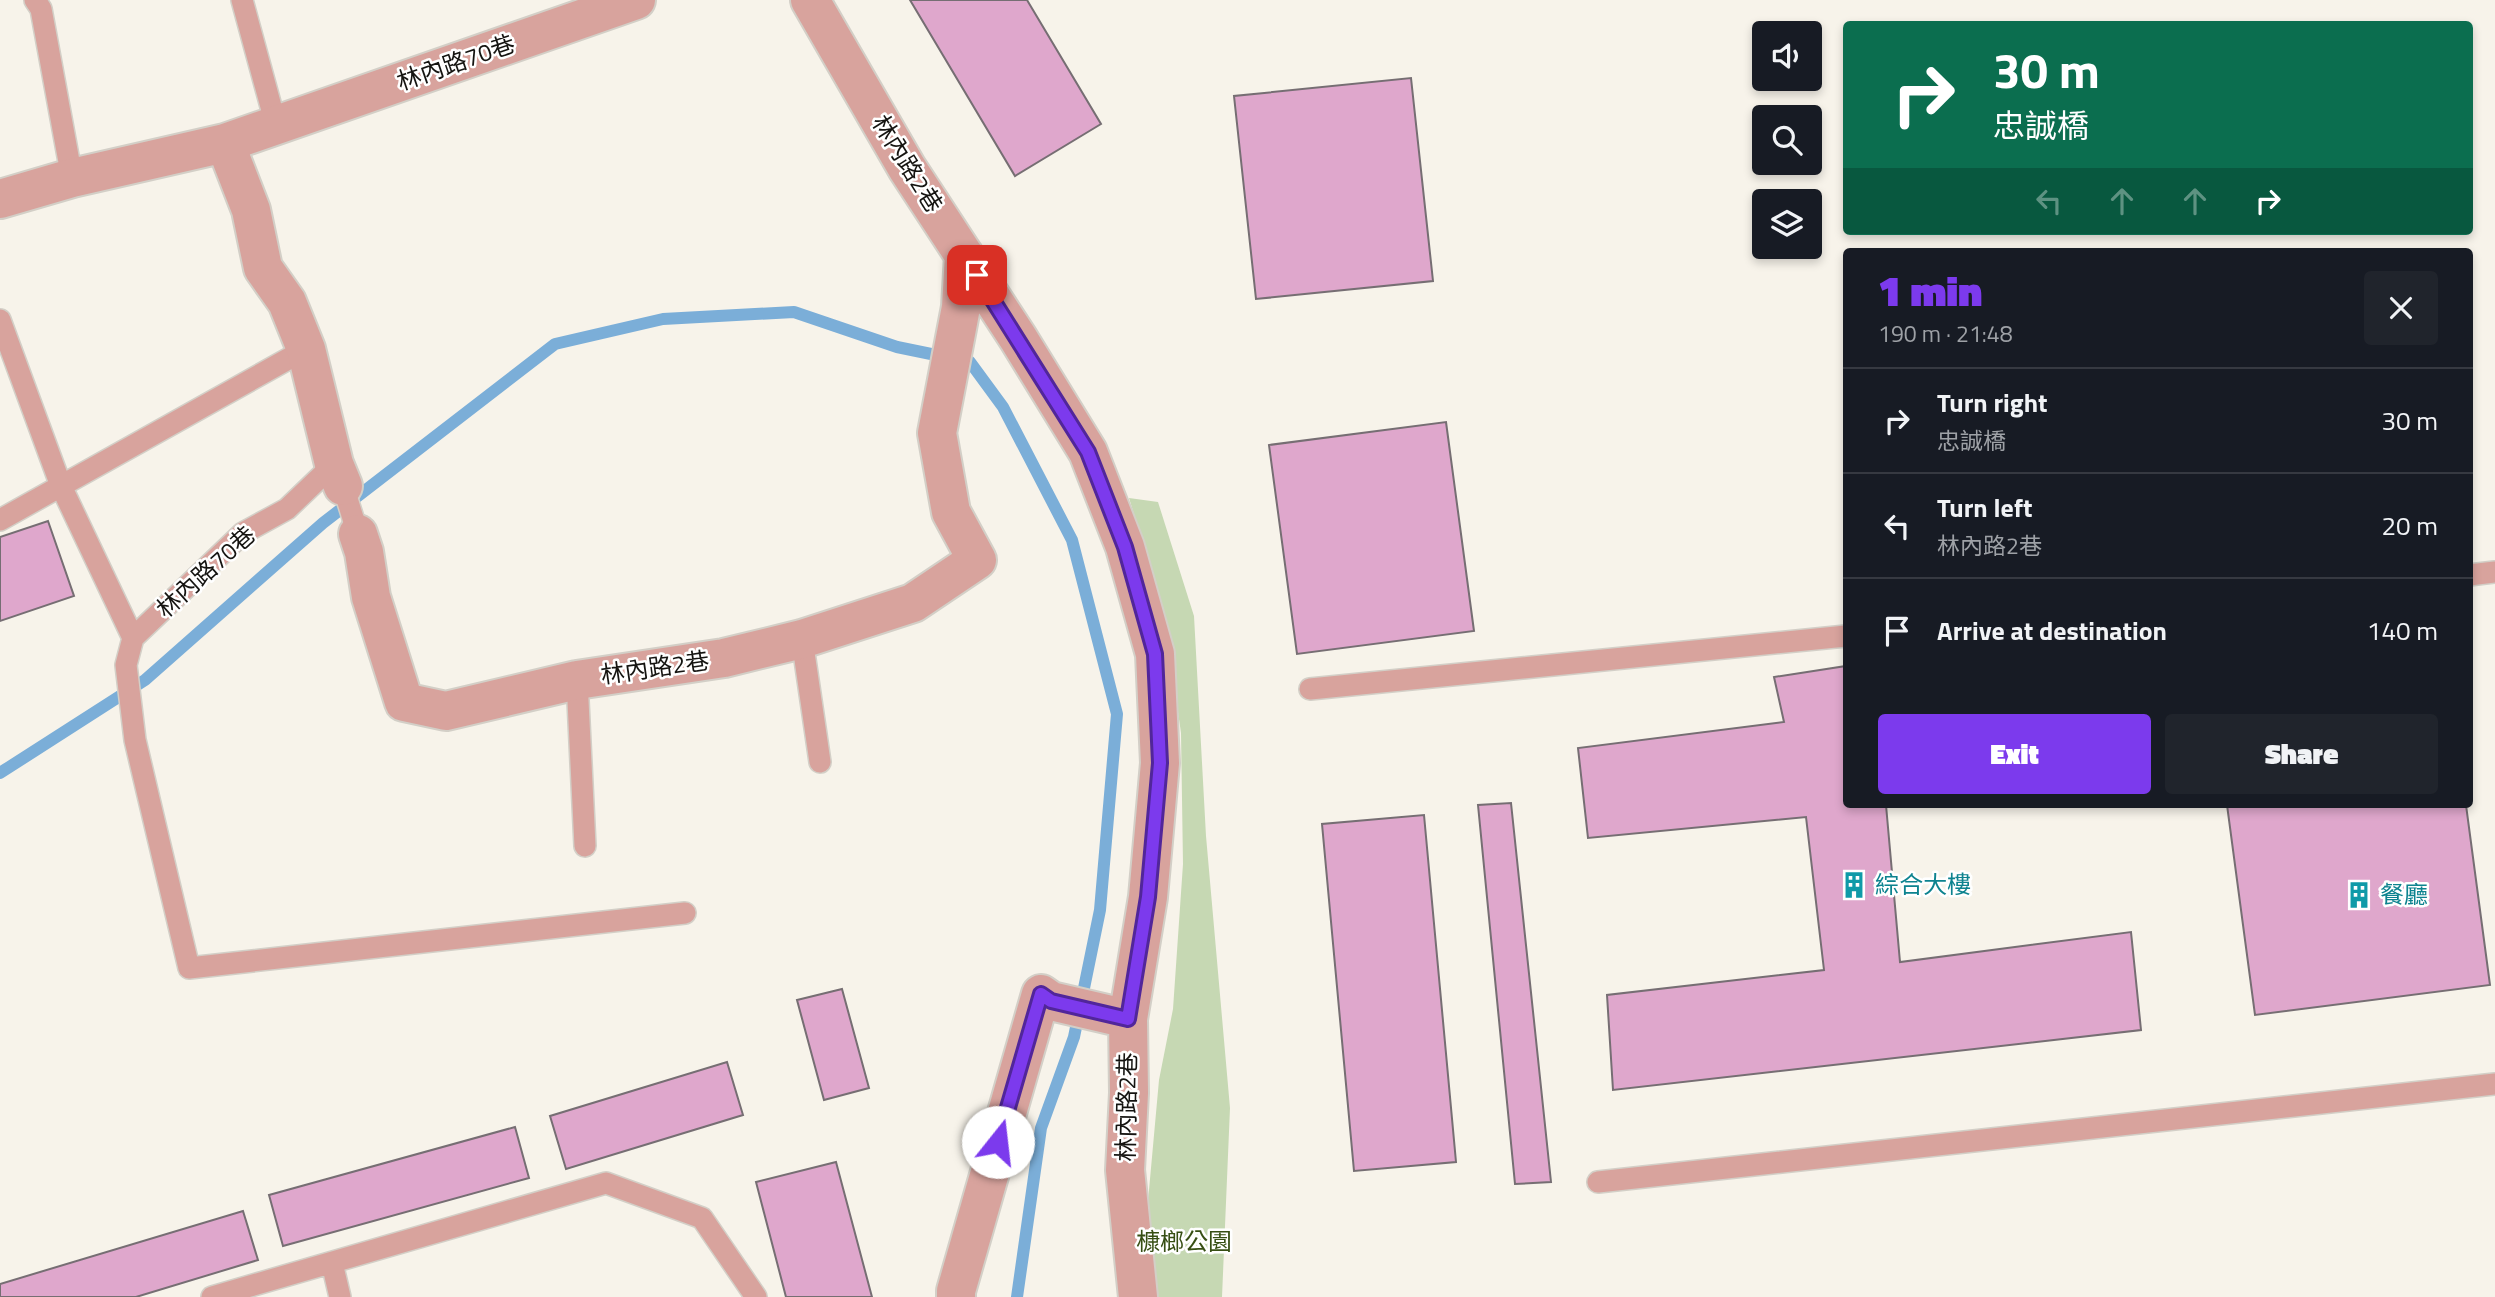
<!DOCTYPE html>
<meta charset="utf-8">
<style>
body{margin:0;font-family:"Titillium Web","Noto Sans TC",sans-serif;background:#20242c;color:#f1f3f6;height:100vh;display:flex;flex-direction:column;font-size:26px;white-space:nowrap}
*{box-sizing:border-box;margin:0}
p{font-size:23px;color:#9ea1a6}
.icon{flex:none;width:38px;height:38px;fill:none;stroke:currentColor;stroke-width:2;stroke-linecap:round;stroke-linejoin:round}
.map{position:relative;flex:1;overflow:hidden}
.side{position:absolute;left:1843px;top:248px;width:630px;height:560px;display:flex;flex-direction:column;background:#171b24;border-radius:7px;box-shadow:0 4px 10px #0003}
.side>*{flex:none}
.banner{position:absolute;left:1843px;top:21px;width:630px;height:214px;border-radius:7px;box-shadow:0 4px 10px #0003;background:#0b6e4f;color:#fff;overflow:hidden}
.controls{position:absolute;left:1752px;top:21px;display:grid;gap:14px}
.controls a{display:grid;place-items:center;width:70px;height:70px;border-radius:7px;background:#171b24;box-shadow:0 4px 10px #0003;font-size:35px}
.pin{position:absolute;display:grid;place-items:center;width:60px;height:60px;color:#fff;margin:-30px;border-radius:14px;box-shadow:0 4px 10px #0006}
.me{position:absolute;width:77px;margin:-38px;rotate:16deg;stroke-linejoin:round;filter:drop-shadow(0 0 5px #0008)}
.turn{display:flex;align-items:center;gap:24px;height:147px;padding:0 35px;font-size:32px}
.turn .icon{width:91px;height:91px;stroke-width:2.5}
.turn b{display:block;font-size:49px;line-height:60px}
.lanes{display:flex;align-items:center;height:66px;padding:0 35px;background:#0003;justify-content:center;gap:35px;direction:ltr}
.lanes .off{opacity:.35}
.round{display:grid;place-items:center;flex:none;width:74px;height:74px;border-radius:7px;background:#20242c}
.overview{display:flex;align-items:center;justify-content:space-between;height:119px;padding:0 35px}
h1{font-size:42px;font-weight:800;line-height:52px;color:#7c3aed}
.action{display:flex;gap:14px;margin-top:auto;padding:14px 35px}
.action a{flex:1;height:80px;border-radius:7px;background:#7c3aed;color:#fff;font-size:28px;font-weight:800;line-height:80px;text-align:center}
.action a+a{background:#20242c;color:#f1f3f6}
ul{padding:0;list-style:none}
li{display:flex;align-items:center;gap:21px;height:105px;padding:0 35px;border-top:2px solid #363941}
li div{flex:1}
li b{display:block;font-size:26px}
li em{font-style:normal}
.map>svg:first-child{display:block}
.green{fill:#c6d8b3}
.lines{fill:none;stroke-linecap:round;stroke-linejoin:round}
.stream{stroke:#7baed8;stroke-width:12}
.building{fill:#dfa7cc;stroke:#766e73;stroke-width:2}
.lane-casing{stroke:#d3cfc7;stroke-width:24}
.street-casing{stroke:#d3cfc7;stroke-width:42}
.lane{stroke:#d8a39d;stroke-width:21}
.street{stroke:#d8a39d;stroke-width:38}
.route-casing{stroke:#51269a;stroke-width:18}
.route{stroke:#7c3aed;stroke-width:12}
.labels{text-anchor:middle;stroke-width:5;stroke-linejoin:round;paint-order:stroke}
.street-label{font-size:24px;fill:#151411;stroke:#fff}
.culture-label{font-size:24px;fill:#0d838f;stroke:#fff;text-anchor:start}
.park-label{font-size:24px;fill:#374f14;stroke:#fff}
</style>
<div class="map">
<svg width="2495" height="1297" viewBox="0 0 2495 1297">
<rect width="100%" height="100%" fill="#f7f3ea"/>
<path class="green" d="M1129 498 1158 502 1194 616 1206 836 1230 1108 1222 1297H1152L1144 1245 1159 1080 1173 1009 1183 864 1181 733 1163 607Z"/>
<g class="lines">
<path class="stream" d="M0 773 145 680 323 523 555 344 663 319 794 312 897 347 970 362 1003 407 1072 540 1117 714 1100 910 1074 1037 1041 1128 1017 1297"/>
</g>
<path class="building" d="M910 0H1027L1101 124 1015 176Z
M1411 78 1433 281 1256 299 1234 96Z
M1446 422 1474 631 1297 654 1269 445Z
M48 521 74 596 0 621V537Z
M1846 666V805H1889H1886L1900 962 2131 932 2141 1030 1613 1090 1607 995 1824 970 1806 817 1588 838 1578 748 1784 722 1774 677Z
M1511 803 1551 1182 1515 1184 1478 805Z
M2227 805H2466L2490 985 2255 1015Z
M1424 815 1456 1162 1354 1171 1322 824Z
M842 989 869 1088 824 1100 797 1000Z
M727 1062 743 1115 566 1169 550 1116Z
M515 1127 529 1178 283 1246 269 1195Z
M836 1162 872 1297H786L756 1182Z
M243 1211 258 1260 136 1297H0V1284Z"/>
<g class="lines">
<defs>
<path id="lane" d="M35 0 41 9 72 178
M242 0 276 125
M0 320 61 486 133 638
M334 464 287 509 243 533 133 638 126 665 135 740 189 968 685 913
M343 486 358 534
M0 520 306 349
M2469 575 2495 572
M802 639 820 762
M577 680 585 846
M1310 689 1846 636
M1598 1182 2495 1084
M332 1263 340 1297
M212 1297 606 1183 702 1218 756 1297"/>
<path id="street" d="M810 0 907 168 1018 338 1088 452 1125 547 1155 654 1160 763 1148 897 1128 1019 1129 1093 1125 1170 1138 1297
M225 143 251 210 263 268 287 302 306 349 334 464 343 486
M0 199 72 178 225 143 636 0
M358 534 364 552 371 597 404 702 446 711 577 680 724 658 802 639 913 603 977 560 951 512 937 433 961 307 964 255
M956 1297V1291L1041 994 1051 1001 1128 1019"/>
</defs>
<use href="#lane" class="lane-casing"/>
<use href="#street" class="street-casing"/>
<use href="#lane" class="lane"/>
<use href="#street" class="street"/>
</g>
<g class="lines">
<defs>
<path id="route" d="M977 275 1088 452 1125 547 1155 654 1160 763 1148 897 1128 1019 1051 1001 1041 994 998 1142"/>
</defs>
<use href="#route" class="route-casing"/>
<use href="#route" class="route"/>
</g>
<defs>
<symbol id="building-bare" viewBox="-9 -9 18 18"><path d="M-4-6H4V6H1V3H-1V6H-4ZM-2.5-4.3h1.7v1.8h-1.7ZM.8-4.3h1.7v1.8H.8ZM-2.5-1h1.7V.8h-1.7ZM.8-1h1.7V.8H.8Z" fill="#0f9aa8" stroke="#fff" stroke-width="2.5" paint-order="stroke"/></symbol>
</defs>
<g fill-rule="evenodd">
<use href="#building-bare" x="1835" y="866" width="38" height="38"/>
<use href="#building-bare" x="2340" y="876" width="38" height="38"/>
</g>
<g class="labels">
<g class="street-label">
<text transform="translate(456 63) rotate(-19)" y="8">林內路70巷</text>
<text transform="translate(907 164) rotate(58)" y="8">林內路2巷</text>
<text transform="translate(206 572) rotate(-42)" y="8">林內路70巷</text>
<text transform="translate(655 668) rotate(-8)" y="8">林內路2巷</text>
<text transform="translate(1127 1107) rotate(-89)" y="8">林內路2巷</text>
</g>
<g class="culture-label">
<text x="1875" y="893">綜合大樓</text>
<text x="2380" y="903">餐廳</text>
</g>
<g class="park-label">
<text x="1184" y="1250">槺榔公園</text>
</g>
</g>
</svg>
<div class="controls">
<a><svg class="icon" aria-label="sound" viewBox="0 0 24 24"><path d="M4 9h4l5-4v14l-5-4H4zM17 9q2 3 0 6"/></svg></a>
<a><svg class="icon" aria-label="search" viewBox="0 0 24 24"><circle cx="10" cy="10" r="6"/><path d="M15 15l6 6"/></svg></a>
<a><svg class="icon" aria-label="layers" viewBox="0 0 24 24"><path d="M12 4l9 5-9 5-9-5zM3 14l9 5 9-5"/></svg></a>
</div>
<div class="pin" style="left:977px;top:275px;background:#d93025"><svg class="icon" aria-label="arrive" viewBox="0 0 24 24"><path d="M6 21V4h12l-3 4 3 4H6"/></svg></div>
<svg class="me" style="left:998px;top:1142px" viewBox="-20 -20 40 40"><circle r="19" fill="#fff"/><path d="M0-13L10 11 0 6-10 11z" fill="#7c3aed"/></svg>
<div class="banner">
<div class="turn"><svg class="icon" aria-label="right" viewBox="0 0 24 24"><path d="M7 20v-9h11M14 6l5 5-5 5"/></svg><div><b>30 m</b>忠誠橋</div></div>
<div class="lanes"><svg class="icon off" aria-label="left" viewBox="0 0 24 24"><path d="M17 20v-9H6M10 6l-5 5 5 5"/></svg><svg class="icon off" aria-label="ahead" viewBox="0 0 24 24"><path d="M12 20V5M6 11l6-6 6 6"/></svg><svg class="icon off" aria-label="ahead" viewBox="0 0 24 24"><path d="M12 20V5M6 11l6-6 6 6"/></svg><svg class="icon" aria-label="right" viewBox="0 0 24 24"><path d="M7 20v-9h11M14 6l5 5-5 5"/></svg></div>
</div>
<section class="side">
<div class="overview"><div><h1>1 min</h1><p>190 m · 21:48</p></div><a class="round"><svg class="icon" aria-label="close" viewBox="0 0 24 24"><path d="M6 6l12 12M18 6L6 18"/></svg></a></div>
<ul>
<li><svg class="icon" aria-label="right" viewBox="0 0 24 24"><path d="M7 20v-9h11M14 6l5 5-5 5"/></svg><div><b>Turn right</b><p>忠誠橋</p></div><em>30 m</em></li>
<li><svg class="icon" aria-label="left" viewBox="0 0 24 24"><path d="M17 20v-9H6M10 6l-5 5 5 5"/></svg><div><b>Turn left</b><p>林內路2巷</p></div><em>20 m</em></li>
<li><svg class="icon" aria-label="arrive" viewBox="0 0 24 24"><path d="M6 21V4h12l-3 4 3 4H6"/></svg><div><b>Arrive at destination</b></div><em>140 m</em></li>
</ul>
<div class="action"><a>Exit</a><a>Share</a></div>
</section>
</div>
